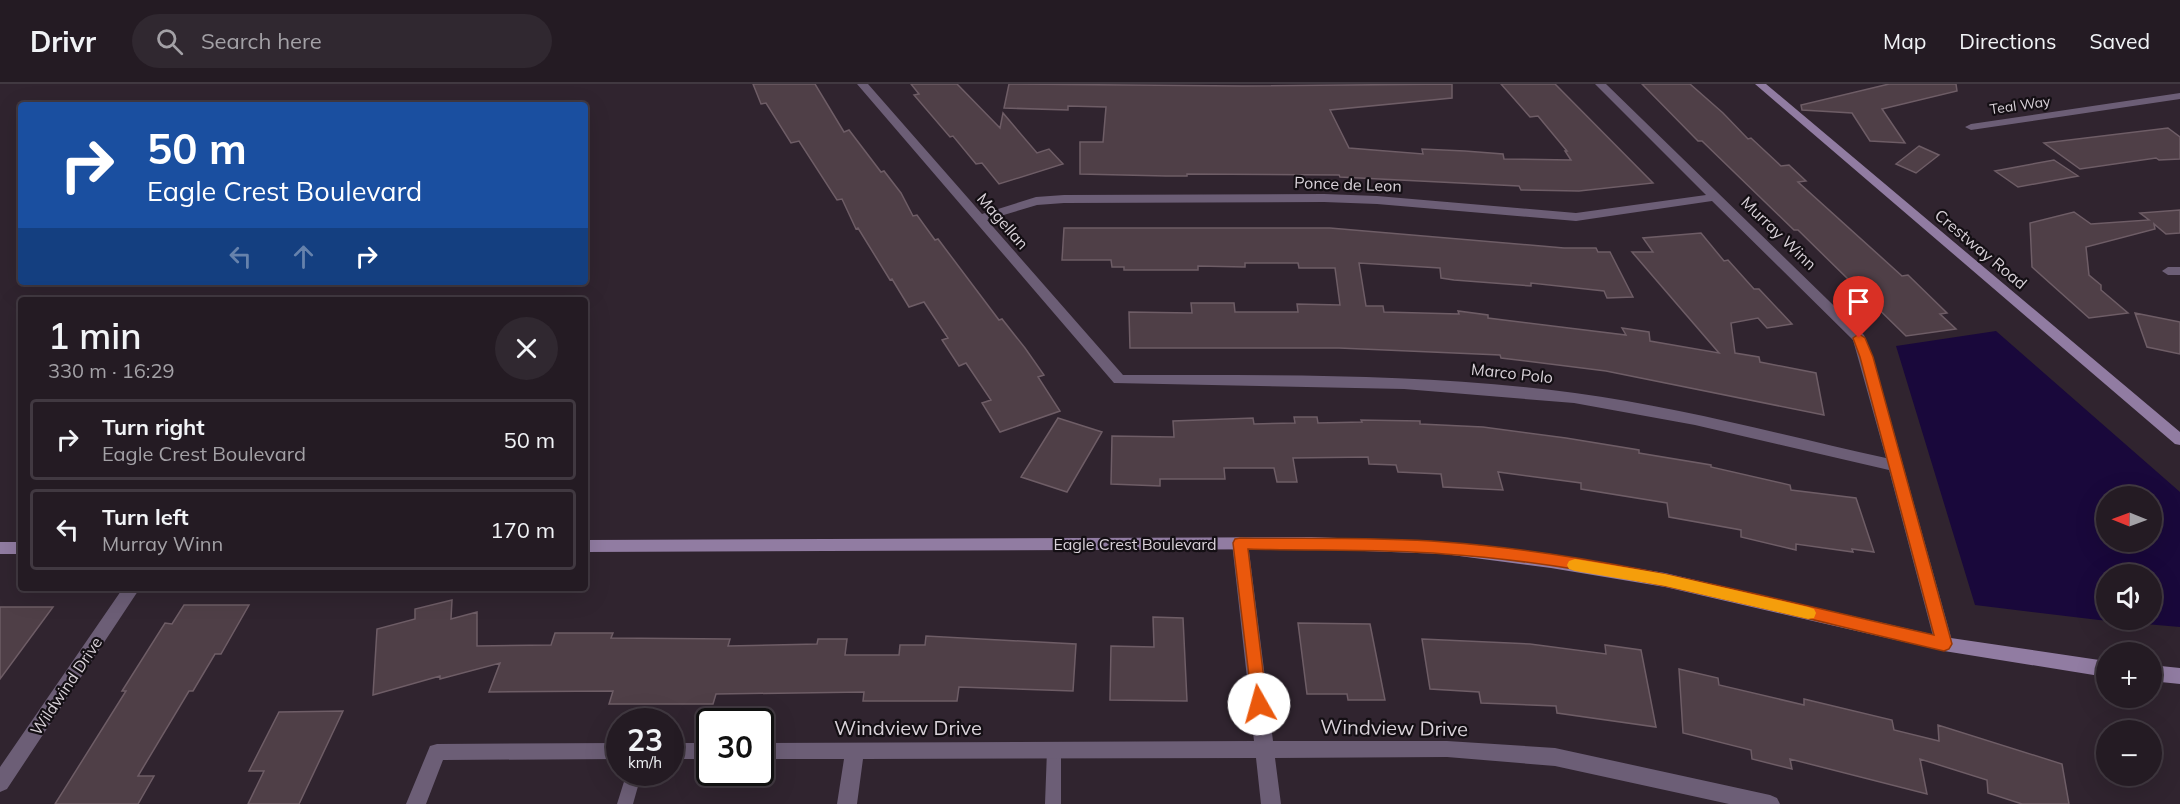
<!DOCTYPE html>
<meta charset="utf-8">
<style>
body{margin:0;font-family:Mulish,sans-serif;background:#302830;color:#f1f3f6;height:100vh;display:flex;flex-direction:column;font-size:22px;white-space:nowrap}
*{box-sizing:border-box;margin:0}
p{font-size:20px;color:#a3a1a6}
.icon{flex:none;width:33px;height:33px;fill:none;stroke:currentColor;stroke-width:2;stroke-linecap:round;stroke-linejoin:round}
.map{position:relative;flex:1;overflow:hidden}
.sheet{position:absolute;left:18px;top:213px;width:570px;height:294px;display:flex;flex-direction:column;background:#241b23;border-radius:6px;box-shadow:0 6px 24px #0002,0 0 0 2px #413941}
.sheet>*{flex:none}
.banner{position:absolute;left:18px;top:18px;width:570px;height:183px;border-radius:6px;box-shadow:0 6px 24px #0002,0 0 0 2px #413941;background:#1a4fa0;color:#fff;overflow:hidden}
.needle{width:39px;rotate:271deg}
.buttons{position:absolute;left:2096px;top:402px;display:grid;gap:12px}
.buttons a{display:grid;place-items:center;width:66px;height:66px;border-radius:50%;background:#241b23;box-shadow:0 6px 24px #0002,0 0 0 2px #413941;font-size:30px}
.speed{position:absolute;left:606px;top:624px;display:flex;gap:12px;font-size:30px;font-weight:700;text-align:center}
.speed>*{display:grid;place-content:center;width:78px;height:78px;border-radius:50%;background:#241b23;box-shadow:0 6px 24px #0002,0 0 0 2px #413941;line-height:1}
.speed small{font-size:15px;font-weight:400}
.speed .limit{border:3px solid #111;border-radius:9px;background:#fff;color:#111}
.pin{position:absolute;display:grid;place-items:center;width:51px;height:51px;color:#fff;margin:-62px -26px;border-radius:50% 50% 50% 0;rotate:-45deg;box-shadow:0 0 6px #0007}
.pin .icon{rotate:45deg}
.me{position:absolute;width:66px;margin:-33px;rotate:353deg;stroke-linejoin:round;filter:drop-shadow(0 0 4px #0008)}
.turn{display:flex;align-items:center;gap:21px;height:126px;padding:0 30px;font-size:27px}
.turn .icon{width:78px;height:78px;stroke-width:2.5}
.turn b{display:block;font-size:42px;line-height:51px}
.lanes{display:flex;align-items:center;height:57px;padding:0 30px;background:#0003;justify-content:center;gap:30px;direction:ltr}
.lanes .off{opacity:.35}
.round{display:grid;place-items:center;flex:none;width:63px;height:63px;border-radius:32px;background:#302830}
.overview{display:flex;align-items:center;justify-content:space-between;height:102px;padding:0 30px}
h1{font-size:36px;font-weight:600;line-height:45px}
ul{padding:0;list-style:none}
li{display:flex;align-items:center;gap:18px;height:81px;margin:0 12px 9px;padding:0 18px;border:3px solid #413941;border-radius:6px}
li div{flex:1}
li b{display:block;font-size:22px}
li em{font-style:normal}
header{display:flex;align-items:center;gap:36px;box-sizing:border-box;height:84px;padding:0 30px;background:#241b23;border-bottom:2px solid #413941}
header strong{font-size:28px}
nav{display:flex;gap:33px;margin-inline-start:auto;font-size:21px}
.search{width:420px;height:54px;background:#302830;display:flex;align-items:center;gap:15px;box-sizing:border-box;padding:0 21px;border-radius:33px;color:#a3a1a6;font-size:22px}
.map>svg:first-child{display:block}
.water{fill:#19083b;fill-rule:evenodd}
.building{fill:#4f3f47;stroke:#6e5d66;stroke-width:1.5}
.lines{fill:none;stroke-linecap:round;stroke-linejoin:round}
.lane{fill:#6c5e76;fill-rule:evenodd}
.street{fill:#6c5e76;fill-rule:evenodd}
.secondary{fill:#917ca2;fill-rule:evenodd}
.route{fill:#ea580c;stroke:#983908;stroke-width:1.5}
.slow{fill:#f59e0b}
.labels{text-anchor:middle;stroke-width:4.5;stroke-linejoin:round;paint-order:stroke}
.far-street-label{font-size:14px;fill:#d9d2d9;stroke:#140f14}
.street-label{font-size:16px;fill:#d9d2d9;stroke:#140f14}
.near-street-label{font-size:20px;fill:#d9d2d9;stroke:#140f14}
</style>
<header>
<strong>Drivr</strong>
<div class="search"><svg class="icon" aria-label="search" viewBox="0 0 24 24"><circle cx="10" cy="10" r="6"/><path d="M15 15l6 6"/></svg>Search here</div>
<nav><a>Map</a><a>Directions</a><a>Saved</a></nav>
</header>
<div class="map">
<svg width="2180" height="720" viewBox="0 0 2180 720">
<rect width="100%" height="100%" fill="#30242f"/>
<path class="water" d="M1996 247 2180 408V543L2099 536 1975 521 1896 262ZM2106 412H2151V458H2106ZM2106 490H2151V536H2106Z"/>
<path class="building" d="M753 0H815L844 48 849 46 881 88 884 87 901 109 913 132 917 131 935 156 938 155 999 236 1002 235 1025 264 1044 291 1038 293 1060 327 1000 348 982 319 991 316 966 279 959 282 942 256 948 254 924 218 909 223 892 195 890 196 858 144 856 145 842 115 837 116 799 57 791 59 766 19 761 20Z
M911 0H957L1000 44 1003 29 1037 69 1049 65 1063 80 999 100 982 79 976 80 953 52 950 53 914 11 919 10Z
M1009 0 1242 2 1452 0V14L1330 26 1349 64 1423 70 1422 65 1465 67 1503 70 1504 75 1571 76 1565 67H1567L1538 32 1530 33 1501 0H1555L1653 99 1579 107 1521 106 1519 102 1340 93 1339 91 1187 90V92H1166L1080 90V58H1103L1106 23 1068 22V26L1004 24Z
M1642 0H1690L1723 29 1748 55 1751 54 1781 82 1789 81 1806 97 1798 98 1902 192 1908 191 1947 229 1940 230 1956 245 1906 252 1798 146H1794L1702 57H1698Z
M1889 0H1956L1957 7 1882 25 1905 59 1870 57 1852 29 1802 26 1801 21Z
M2168 44 2180 53V75L2159 76 2156 74 2080 85 2044 59Z
M1919 62 1939 71 1916 89 1896 80Z
M2054 76 2078 92 2018 103 1995 87Z
M2180 126V149L2166 150 2154 140 2155 145 2086 163 2089 191 2101 201V206L2128 229 2089 234 2032 183 2030 139 2074 128 2091 140 2149 136 2140 129Z
M1064 144H1330L1564 164H1596L1598 168H1610L1633 213 1607 214 1604 207 1531 199V202L1454 196 1441 194 1440 184 1359 179 1366 222H1383L1384 228 1459 230 1458 227 1488 231V234L1626 251 1622 244 1649 248 1650 257 1719 269 1632 168H1653L1643 154 1701 149 1724 177 1728 176 1754 205H1759L1792 240 1767 244 1758 234 1731 239 1735 269 1759 273 1760 278 1816 289 1824 331 1606 287 1501 274 1500 271 1339 264H1130L1129 228 1192 229 1191 219H1234L1235 228H1298L1297 220 1340 221 1335 184H1299L1298 179H1245V183L1198 182V186H1124V183H1112L1111 176H1062Z
M2135 229 2180 238V270L2147 263Z
M1294 333H1317L1318 339 1362 338 1361 336 1420 337V340L1483 343 1566 354 1639 366V369L1711 381V383L1790 401 1791 406 1856 414 1874 468 1852 465 1853 468 1796 460V466L1741 453V446L1669 433 1667 419 1581 405V399L1498 388 1503 406 1443 403 1441 390 1398 388 1396 381 1369 380 1368 373 1293 374 1297 398H1277L1274 384H1224L1225 395H1160V402L1111 400 1112 352 1174 353 1173 337 1253 334 1254 340 1295 339Z
M1058 334 1102 348 1067 408 1021 393Z
M452 516 451 535 477 528V562L551 561 555 549H613L611 554 730 555 728 562 817 560 818 555H847L845 571H899L900 561H925L926 552 1076 560 1073 607 959 603 957 617H863L864 608 716 610 713 620H609L613 607 489 608 500 579 440 595V592L373 611 377 545 415 535V525Z
M184 521H249L221 570H215L193 607H189L138 692H154L138 720H55L126 607H122L165 539 172 540Z
M0 523H53L0 595Z
M1153 533 1183 534 1187 617 1110 616 1111 562 1154 563Z
M1298 539 1370 540 1385 616H1348L1347 610H1307Z
M1422 555 1530 560 1606 570 1605 561 1641 566 1656 643 1557 629 1556 622 1481 619 1479 608 1430 605Z
M1679 585 1718 594 1719 601 1804 621V615L1892 636 1894 646 1939 657 1938 641 2062 680 2069 720H2022L1988 709 1987 696 1920 675 1927 710 1790 675 1792 685 1752 675 1751 666 1683 649Z
M343 627 299 720H248L264 687H249L279 628Z"/>
<g class="lines">
<path class="lane" d="M1054 659 1059 661 1061 666V720H1045L1047 666 1049 661Z
M627 688H642L633 720H617Z"/>
<path class="street" d="M857 0H868L982 130 1036 113 1064 111 1324 110 1377 112 1576 129 1706 111 1595 0H1606L1864 251 1873 273 1953 560 1950 565 1944 567 1938 565 1935 560 1889 386 1695 341 1574 319 1404 305 1114 299ZM1712 117 1853 256 1886 374C1782 351 1680 323 1575 309 1426 289 1273 291 1123 291L987 136 1037 121 1064 119 1324 118 1377 120 1576 137Z
M2180 9V15L1971 46 1965 43 1971 40Z
M2180 183V191H2168L2162 187 2168 183Z
M1240 453 1246 454 1248 459 1273 657H1447L1555 664 1770 711 1777 714 1780 720H1729L1555 682 1447 673 1275 674 1281 720H1261L1256 674 863 675 857 720H837L844 675H760V659L1254 657 1232 459 1234 454Z
M123 504H140L7 705 0 708V683Z
M620 659V675L443 676 426 720H406L430 662 437 660Z
M670 659H710V675H670Z"/>
<path class="secondary" d="M1755 0H1766L2180 348V361L2175 360Z
M1311 453 1444 458 1551 470 1665 489 1944 553 2106 577V593L1944 567 1665 503 1551 484 1444 470 1311 465 585 468V456Z
M0 458H21V470H0Z
M2151 581 2180 584V600L2151 597Z"/>
</g>
<path class="route" d="M1859 250 1865 254 1873 273 1952 560 1949 565 1944 567C1779 529 1613 481 1444 470 1379 465 1313 467 1248 465L1267 620 1265 625 1259 627 1253 625 1233 459 1235 455 1240 454C1308 455 1376 453 1444 458 1610 470 1772 515 1934 551L1860 273 1853 254Z"/>
<path class="slow" d="M1575 475 1665 490 1808 523 1814 525 1816 529 1814 534 1808 535 1665 502 1575 487 1569 485 1567 481 1569 477Z"/>
<g class="labels">
<g class="far-street-label">
<text transform="translate(2020 21) rotate(-8)" y="5">Teal Way</text>
</g>
<g class="street-label">
<text transform="translate(1348 100) rotate(2)" y="6">Ponce de Leon</text>
<text transform="translate(1003 137) rotate(49)" y="6">Magellan</text>
<text transform="translate(1779 149) rotate(44)" y="6">Murray Winn</text>
<text transform="translate(1981 165) rotate(40)" y="6">Crestway Road</text>
<text transform="translate(1512 289) rotate(6)" y="6">Marco Polo</text>
<text x="1135" y="466">Eagle Crest Boulevard</text>
<text transform="translate(66 602) rotate(-56)" y="6">Wildwind Drive</text>
</g>
<g class="near-street-label">
<text x="908" y="651">Windview Drive</text>
<text transform="translate(1394 644) rotate(1)" y="7">Windview Drive</text>
</g>
</g>
</svg>
<div class="buttons">
<a><svg class="needle" viewBox="-14 -14 28 28"><path d="M0-13l5 13h-10z" fill="#e53935"/><path d="M0 13l5-13h-10z" fill="#a3a1a6"/></svg></a>
<a><svg class="icon" aria-label="sound" viewBox="0 0 24 24"><path d="M4 9h4l5-4v14l-5-4H4zM17 9q2 3 0 6"/></svg></a>
<a>+</a>
<a>−</a>
</div>
<div class="speed"><div>23<small>km/h</small></div><div class="limit">30</div></div>
<div class="pin" style="left:1859px;top:254px;background:#d93025"><svg class="icon" aria-label="arrive" viewBox="0 0 24 24"><path d="M6 21V4h12l-3 4 3 4H6"/></svg></div>
<svg class="me" style="left:1259px;top:620px" viewBox="-20 -20 40 40"><circle r="19" fill="#fff"/><path d="M0-13L10 11 0 6-10 11z" fill="#ea580c"/></svg>
<div class="banner">
<div class="turn"><svg class="icon" aria-label="right" viewBox="0 0 24 24"><path d="M7 20v-9h11M14 6l5 5-5 5"/></svg><div><b>50 m</b>Eagle Crest Boulevard</div></div>
<div class="lanes"><svg class="icon off" aria-label="left" viewBox="0 0 24 24"><path d="M17 20v-9H6M10 6l-5 5 5 5"/></svg><svg class="icon off" aria-label="ahead" viewBox="0 0 24 24"><path d="M12 20V5M6 11l6-6 6 6"/></svg><svg class="icon" aria-label="right" viewBox="0 0 24 24"><path d="M7 20v-9h11M14 6l5 5-5 5"/></svg></div>
</div>
<section class="sheet">
<div class="overview"><div><h1>1 min</h1><p>330 m · 16:29</p></div><a class="round"><svg class="icon" aria-label="close" viewBox="0 0 24 24"><path d="M6 6l12 12M18 6L6 18"/></svg></a></div>
<ul>
<li><svg class="icon" aria-label="right" viewBox="0 0 24 24"><path d="M7 20v-9h11M14 6l5 5-5 5"/></svg><div><b>Turn right</b><p>Eagle Crest Boulevard</p></div><em>50 m</em></li>
<li><svg class="icon" aria-label="left" viewBox="0 0 24 24"><path d="M17 20v-9H6M10 6l-5 5 5 5"/></svg><div><b>Turn left</b><p>Murray Winn</p></div><em>170 m</em></li>
</ul>
</section>
</div>
